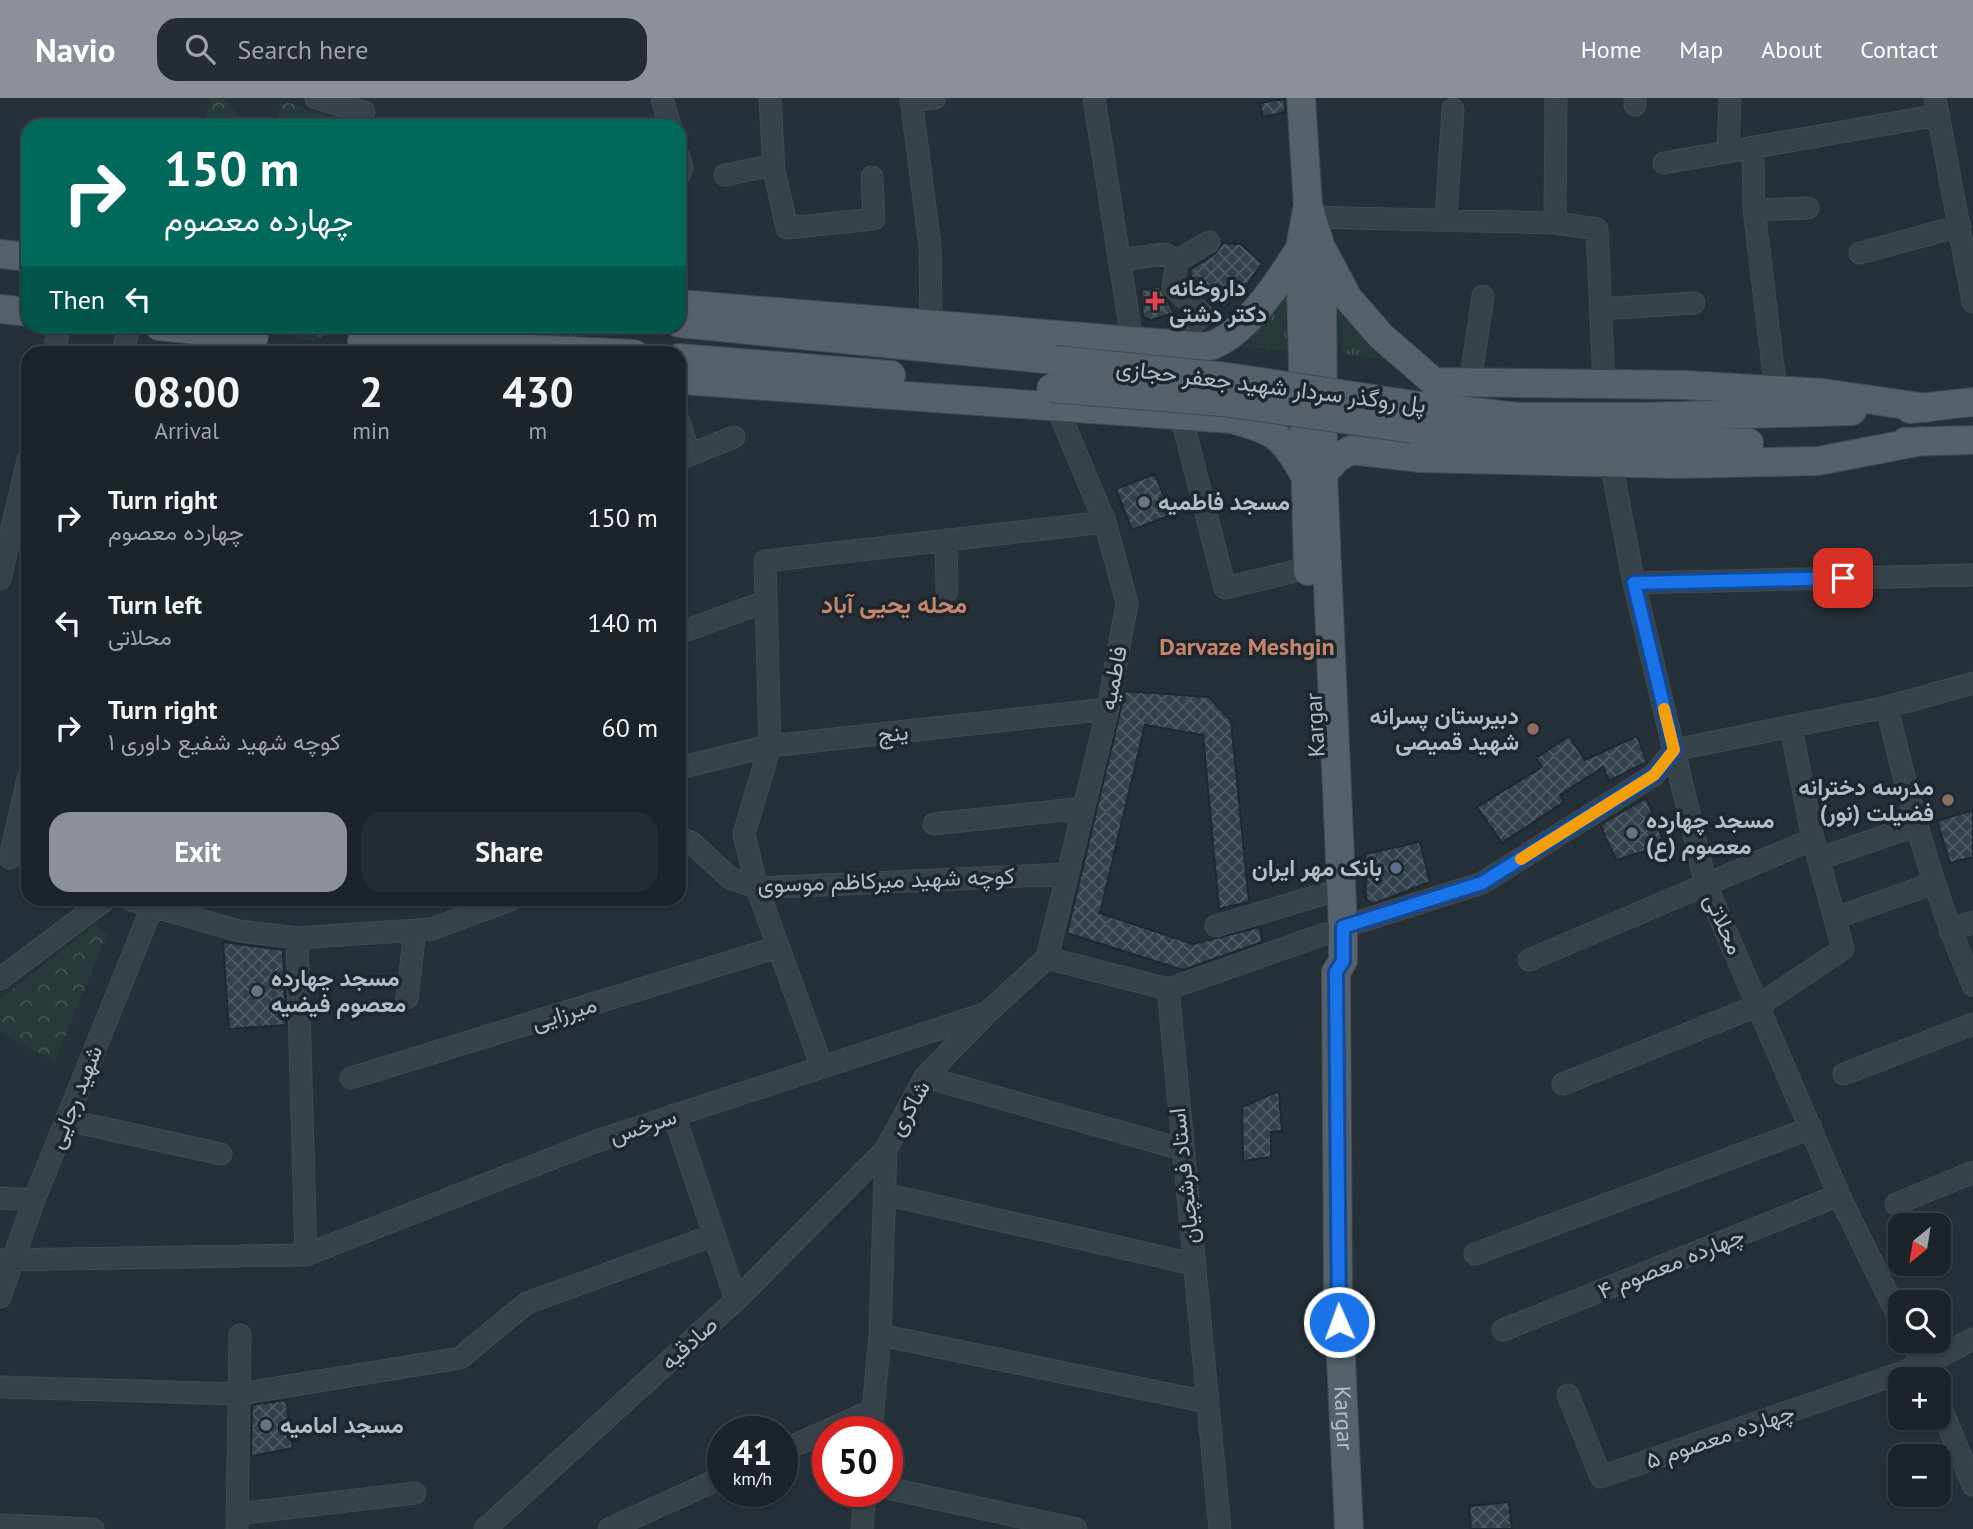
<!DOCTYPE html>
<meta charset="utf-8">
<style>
body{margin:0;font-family:"PT Sans",Vazirmatn,sans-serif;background:#252c32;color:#f1f3f6;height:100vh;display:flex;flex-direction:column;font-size:26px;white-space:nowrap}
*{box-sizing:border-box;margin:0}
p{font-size:23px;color:#a0a4a8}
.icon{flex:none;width:38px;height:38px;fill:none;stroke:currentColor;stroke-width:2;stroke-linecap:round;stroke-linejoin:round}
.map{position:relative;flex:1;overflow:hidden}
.side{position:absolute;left:21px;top:248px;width:665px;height:560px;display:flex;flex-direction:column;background:#1c242a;border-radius:21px;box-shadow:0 2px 5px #0004,0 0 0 2px #3a4147}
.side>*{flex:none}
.banner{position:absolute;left:21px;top:21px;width:665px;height:214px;border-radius:21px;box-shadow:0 2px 5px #0004,0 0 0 2px #3a4147;background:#00695c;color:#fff;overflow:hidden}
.needle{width:46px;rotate:210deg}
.tools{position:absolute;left:1888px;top:1115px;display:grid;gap:14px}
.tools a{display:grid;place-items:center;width:63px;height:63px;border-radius:14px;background:#1c242a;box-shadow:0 2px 5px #0004,0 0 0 2px #3a4147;font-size:35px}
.speed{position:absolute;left:707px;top:1318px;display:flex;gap:14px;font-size:35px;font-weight:700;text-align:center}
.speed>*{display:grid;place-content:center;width:91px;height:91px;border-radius:50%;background:#1c242a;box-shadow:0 2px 5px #0004,0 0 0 2px #3a4147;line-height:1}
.speed small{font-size:18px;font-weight:400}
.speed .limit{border:10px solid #d22;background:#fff;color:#111}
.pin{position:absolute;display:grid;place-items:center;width:60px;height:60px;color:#fff;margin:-30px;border-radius:14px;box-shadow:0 4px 10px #0006}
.me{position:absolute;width:77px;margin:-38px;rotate:358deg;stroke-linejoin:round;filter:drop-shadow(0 0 5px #0008)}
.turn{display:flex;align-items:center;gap:24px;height:147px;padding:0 28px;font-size:32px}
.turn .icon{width:91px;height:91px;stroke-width:2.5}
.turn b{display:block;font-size:49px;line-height:60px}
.then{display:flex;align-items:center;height:66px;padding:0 28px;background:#0003;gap:14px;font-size:26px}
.eta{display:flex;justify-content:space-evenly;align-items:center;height:119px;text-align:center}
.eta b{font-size:42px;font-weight:700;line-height:49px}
.cta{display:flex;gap:14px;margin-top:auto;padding:14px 28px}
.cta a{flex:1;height:80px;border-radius:21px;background:#8c9099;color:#fff;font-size:28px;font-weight:700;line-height:80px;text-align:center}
.cta a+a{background:#252c32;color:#f1f3f6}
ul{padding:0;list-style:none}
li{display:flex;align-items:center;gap:21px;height:105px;padding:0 28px}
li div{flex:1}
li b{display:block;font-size:26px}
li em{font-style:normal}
header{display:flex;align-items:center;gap:42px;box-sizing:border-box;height:98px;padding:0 35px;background:#8c9099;color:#fff}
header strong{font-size:33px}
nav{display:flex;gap:38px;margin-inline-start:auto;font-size:24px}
.search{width:490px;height:63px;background:#252c32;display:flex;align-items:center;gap:18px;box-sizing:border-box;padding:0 24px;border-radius:21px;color:#a0a4a8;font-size:26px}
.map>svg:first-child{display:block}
.grass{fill:url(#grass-tufts)}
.forest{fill:url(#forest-crowns)}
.building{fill:url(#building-cross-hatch);stroke:#1f2930;stroke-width:2}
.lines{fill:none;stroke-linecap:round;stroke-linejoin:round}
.minor-casing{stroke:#414b52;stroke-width:23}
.major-casing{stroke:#414b52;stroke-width:30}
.minor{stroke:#384249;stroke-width:21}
.major{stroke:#566169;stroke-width:28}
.major-bridge-casing{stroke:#414b52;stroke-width:30;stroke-linecap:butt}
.major-bridge{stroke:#566169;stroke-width:28}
.route-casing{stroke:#114b97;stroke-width:18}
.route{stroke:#1a73e8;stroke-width:12}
.slow{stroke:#f59e0b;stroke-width:12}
.health-dot{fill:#e0444e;stroke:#1e272e;stroke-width:2.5}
.worship-dot{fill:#6b7280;stroke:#1e272e;stroke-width:2.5}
.education-dot{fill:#8d6e63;stroke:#1e272e;stroke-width:2.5}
.service-dot{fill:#5c6f8a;stroke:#1e272e;stroke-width:2.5}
.labels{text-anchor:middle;stroke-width:7;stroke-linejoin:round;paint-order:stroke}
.poi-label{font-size:23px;font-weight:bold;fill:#b4bdc5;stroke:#1e272e;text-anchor:start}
.street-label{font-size:23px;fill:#b4bdc5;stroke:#1e272e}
.neighbourhood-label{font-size:24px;font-weight:bold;fill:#c7866c;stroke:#1e272e}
</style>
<header>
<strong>Navio</strong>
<div class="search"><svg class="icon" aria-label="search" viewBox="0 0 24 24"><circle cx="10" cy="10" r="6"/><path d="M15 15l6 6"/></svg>Search here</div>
<nav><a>Home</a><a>Map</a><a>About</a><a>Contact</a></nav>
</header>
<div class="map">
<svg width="1973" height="1431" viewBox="0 0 1973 1431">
<defs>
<pattern id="grass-tufts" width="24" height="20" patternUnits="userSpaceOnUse" patternTransform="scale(1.75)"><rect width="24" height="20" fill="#273939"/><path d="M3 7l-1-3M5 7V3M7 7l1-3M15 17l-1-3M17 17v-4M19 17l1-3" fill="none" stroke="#445454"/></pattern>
<pattern id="forest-crowns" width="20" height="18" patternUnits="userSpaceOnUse" patternTransform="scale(1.75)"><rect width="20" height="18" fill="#273939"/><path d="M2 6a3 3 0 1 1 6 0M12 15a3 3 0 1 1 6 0" fill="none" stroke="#445454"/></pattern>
<pattern id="building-cross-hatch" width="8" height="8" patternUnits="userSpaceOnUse" patternTransform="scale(1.75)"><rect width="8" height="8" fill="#34424c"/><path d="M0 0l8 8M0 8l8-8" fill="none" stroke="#4f5b64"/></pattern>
</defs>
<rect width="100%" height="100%" fill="#253038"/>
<path class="grass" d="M1285 197 1288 253 1245 249Z
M1337 207 1386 262 1343 256Z
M284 228H334C320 247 298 247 284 228Z
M417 228H569L622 237 532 239Z"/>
<path class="forest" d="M211 0H223L248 28H203Z
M287 4 338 22 336 28H275L280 8Z
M94 827 107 836 55 963 0 935V901Z"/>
<path class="building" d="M1284 1 1285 14 1263 19 1260 5Z
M1222 145 1241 146 1262 165 1244 191 1224 210 1192 185 1190 172 1216 155Z
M1160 189 1174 215 1151 222 1143 219 1141 192Z
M1155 376 1171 417 1132 432 1116 391Z
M1125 593 1209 599 1231 623 1249 804 1219 811 1203 637 1145 627 1100 815 1193 846 1260 829 1262 844 1183 872 1067 835Z
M1569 638 1585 662 1637 638 1647 664 1609 683 1603 669 1560 697 1564 704 1502 745 1477 709 1542 669 1536 660Z
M1646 700 1665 747 1616 762 1600 727Z
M1973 712V759L1950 765 1937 723Z
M1420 744 1430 784 1373 806 1366 801 1365 756Z
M223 844 283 852 286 927 229 931Z
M1279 993 1282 1033 1271 1034V1059L1243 1063 1242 1009Z
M286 1302 293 1350 251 1358 252 1307Z
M1509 1404 1512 1431H1471L1469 1408Z"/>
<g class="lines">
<defs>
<path id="minor" d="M316 0 364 14
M662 0 670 28
M770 0 774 72 787 130 874 121 872 79
M911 0 930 148 931 225
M1094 0 1132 242
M1935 0 1973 204
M911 3 935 0
M1635 7V0
M1753 49 1754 112 1776 293
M1728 54 1730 0
M679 59 682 70 679 77
M1664 65 1939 17
M725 77 773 67
M1754 112 1808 110
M1312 119 1555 125 1556 0
M1446 121 1453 11
M1555 125 1597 131 1604 286
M1860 155 1960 128
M1119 162 1165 156 1177 163 1209 144
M1601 211 1694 205
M1167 245 1203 217 1173 189 1177 163
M53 256 60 228
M123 256 129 228
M1470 286 1483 198
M1181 317 1225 490 1308 470
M679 324 690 357
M679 361 734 339
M1611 365 1634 485 1706 787 1839 1097 1900 1222
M946 442 947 493
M0 481 28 362
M1634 485 1973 477
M679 535 764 504
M1887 609C1910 707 1933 795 1973 887
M679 670 770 648 1108 611
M934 726 1084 710
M679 739 692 745 730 780 757 790 1068 776
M10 760 28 680
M1818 761 1915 728
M131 802 239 833 297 840 432 831 510 802
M1835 820 1934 785
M1216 828 1324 796
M1343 829 1482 785 1654 677 1674 652 1887 609 1973 585
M1950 833 1973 824
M297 840 306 1157
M1047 860 1108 611 1127 505 1105 424 1056 307
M1529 862 1813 741
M0 881 105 802
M1168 891 1220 1431
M1168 891 1325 836
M407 900 415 833
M822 969 757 790 744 736 770 648 765 463 1105 424
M1844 976 1973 926
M925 979 1181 1051
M351 980 778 849
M1563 986 1759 907 1843 851 1813 741 1791 630
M674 1017 736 1202
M66 1022 221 1056
M884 1096 1193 1166
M0 1100 34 1102
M1896 1106 1973 1074
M1475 1156 1811 1030
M0 1162 306 1157 594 1044 987 915
M0 1199 34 1102 155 802
M1503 1232 1839 1097
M880 1237 1207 1304
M1911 1242 1929 1281
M0 1289 240 1296 460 1260 527 1205 714 1137
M1568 1297 1601 1379 1923 1267 1973 1241
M1939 1306 1973 1387
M871 1334 880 1237 886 1051 925 979 987 915 1047 860 1168 891
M782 1353 873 1312
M887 1390 1076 1431
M237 1416 415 1395
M0 1427 93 1431
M237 1431 240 1237
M485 1431 736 1202 886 1051
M609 1431 723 1379
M862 1431 865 1393"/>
<g id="major">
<path id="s1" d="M1301 0 1308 107 1322 153 1323 376 1343 829V863L1336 874 1338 1198 1349 1431"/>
<path d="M1307 112 1300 150 1308 473"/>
<path d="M1324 155 1348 200 1381 238 1434 284 1685 287 1823 295 1927 310"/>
<path d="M0 156 28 159"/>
<path d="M679 206 1206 249C1243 241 1281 181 1300 150"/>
<path d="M0 211 28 214"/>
<path d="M679 225 1055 262"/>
<path d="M159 228 254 238"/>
<path d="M362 243 634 256"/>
<path d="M679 260 891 277"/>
<path d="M679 279 694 283 1232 321C1274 333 1282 336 1304 376"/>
<path d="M1420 308 1519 319H1644L1852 313"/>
<path d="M1910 311 1973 304"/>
<path d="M1413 331 1512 342 1749 345"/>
<path d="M1905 344 1973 342"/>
<path d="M1323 376 1336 361 1351 352 1420 360 1681 366 1818 363 1922 343"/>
</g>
</defs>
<use href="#minor" class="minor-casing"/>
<use href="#major" class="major-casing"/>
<use href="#minor" class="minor"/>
<use href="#major" class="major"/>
<defs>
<path id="major-bridge" d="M1055 262 1227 279 1420 308
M1051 290 1223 304 1413 331"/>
</defs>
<use href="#major-bridge" class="major-bridge-casing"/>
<use href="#major-bridge" class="major-bridge"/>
</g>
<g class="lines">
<defs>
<path id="route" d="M1339 1224 1336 874 1343 863V829L1482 785 1654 677 1674 652 1634 485 1843 480"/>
</defs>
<use href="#route" class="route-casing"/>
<use href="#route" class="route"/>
<path class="slow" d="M1521 761 1654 677 1674 652 1664 611"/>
</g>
<path class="health-dot" d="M1151.5 192.5h7v7h7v7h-7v7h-7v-7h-7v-7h7z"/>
<g class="worship-dot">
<circle cx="1144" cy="404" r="7"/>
<circle cx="1632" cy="735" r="7"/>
<circle cx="257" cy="893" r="7"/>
<circle cx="266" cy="1327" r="7"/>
</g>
<g class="education-dot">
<circle cx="1533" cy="631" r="7"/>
<circle cx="1948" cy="702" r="7"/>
</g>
<circle class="service-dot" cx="1396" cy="770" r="7"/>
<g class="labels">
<g class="poi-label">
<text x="1169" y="198">داروخانه<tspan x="1169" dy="26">دکتر دشتی</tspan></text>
<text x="1158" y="412">مسجد فاطمیه</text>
<text x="1519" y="626" text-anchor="end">دبیرستان پسرانه<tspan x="1519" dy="26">شهید قمیصی</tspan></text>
<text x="1934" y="697" text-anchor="end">مدرسه دخترانه<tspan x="1934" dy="26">فضیلت (نور)</tspan></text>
<text x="1646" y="730">مسجد چهارده<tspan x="1646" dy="26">معصوم (ع)</tspan></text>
<text x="1382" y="778" text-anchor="end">بانک مهر ایران</text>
<text x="271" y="888">مسجد چهارده<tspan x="271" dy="26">معصوم فیضیه</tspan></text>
<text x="280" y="1335">مسجد امامیه</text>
</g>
<g class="street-label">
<text transform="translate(1271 288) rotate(7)" y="8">پل روگذر سردار شهید جعفر حجازی</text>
<text transform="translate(1113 580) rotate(-79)" y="8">فاطمیه</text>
<text transform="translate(1315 627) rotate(-93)" y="8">Kargar</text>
<text transform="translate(893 635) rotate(-6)" y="8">ینج</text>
<text transform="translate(886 782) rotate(-2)" y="8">کوچه شهید میرکاظم موسوی</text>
<text transform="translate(1724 826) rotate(66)" y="8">محلاتی</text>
<text transform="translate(564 915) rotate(-17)" y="8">میرزایی</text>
<text transform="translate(75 999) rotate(-68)" y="8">شهید رجایی</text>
<text transform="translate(909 1010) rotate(-60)" y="8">شاکری</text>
<text transform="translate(643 1028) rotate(-18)" y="8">سرخس</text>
<text transform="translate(1184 1078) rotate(-96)" y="8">استاد فرشچیان</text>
<text transform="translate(1671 1165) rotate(-22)" y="8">چهارده معصوم ۴</text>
<text transform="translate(689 1245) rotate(-42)" y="8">صادقیه</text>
<text dy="8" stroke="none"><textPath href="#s1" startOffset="1325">Kargar</textPath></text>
<text transform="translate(1720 1338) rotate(-19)" y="8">چهارده معصوم ۵</text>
</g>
<g class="neighbourhood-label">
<text x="894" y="515">محله یحیی آباد</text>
<text x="1247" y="557">Darvaze Meshgin</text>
</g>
</g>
</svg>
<div class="tools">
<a><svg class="needle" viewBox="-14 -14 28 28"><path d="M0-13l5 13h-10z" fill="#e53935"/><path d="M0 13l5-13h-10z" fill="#a0a4a8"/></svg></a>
<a><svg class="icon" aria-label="search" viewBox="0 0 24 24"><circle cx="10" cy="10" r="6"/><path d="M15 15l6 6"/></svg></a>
<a>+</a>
<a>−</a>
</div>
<div class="speed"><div>41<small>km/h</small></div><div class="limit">50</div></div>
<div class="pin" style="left:1843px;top:480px;background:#d93025"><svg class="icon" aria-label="arrive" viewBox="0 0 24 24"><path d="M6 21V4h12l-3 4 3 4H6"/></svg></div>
<svg class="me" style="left:1339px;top:1224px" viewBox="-20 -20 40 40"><circle r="17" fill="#1a73e8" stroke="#fff" stroke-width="3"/><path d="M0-11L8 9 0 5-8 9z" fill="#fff"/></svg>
<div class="banner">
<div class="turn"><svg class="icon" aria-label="right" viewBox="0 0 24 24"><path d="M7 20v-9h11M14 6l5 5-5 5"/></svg><div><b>150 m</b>چهارده معصوم</div></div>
<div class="then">Then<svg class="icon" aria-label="left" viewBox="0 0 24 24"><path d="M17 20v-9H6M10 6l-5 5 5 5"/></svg></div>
</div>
<section class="side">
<div class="eta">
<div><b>08:00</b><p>Arrival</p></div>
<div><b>2</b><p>min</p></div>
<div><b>430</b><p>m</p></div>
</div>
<ul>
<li><svg class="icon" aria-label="right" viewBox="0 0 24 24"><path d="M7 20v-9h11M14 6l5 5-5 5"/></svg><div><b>Turn right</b><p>چهارده معصوم</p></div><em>150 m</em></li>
<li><svg class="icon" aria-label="left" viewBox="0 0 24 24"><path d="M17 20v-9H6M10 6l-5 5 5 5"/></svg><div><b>Turn left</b><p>محلاتی</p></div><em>140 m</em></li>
<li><svg class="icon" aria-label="right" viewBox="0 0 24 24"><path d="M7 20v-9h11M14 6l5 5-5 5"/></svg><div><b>Turn right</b><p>کوچه شهید شفیع داوری ۱</p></div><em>60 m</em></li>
</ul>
<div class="cta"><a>Exit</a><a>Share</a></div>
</section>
</div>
